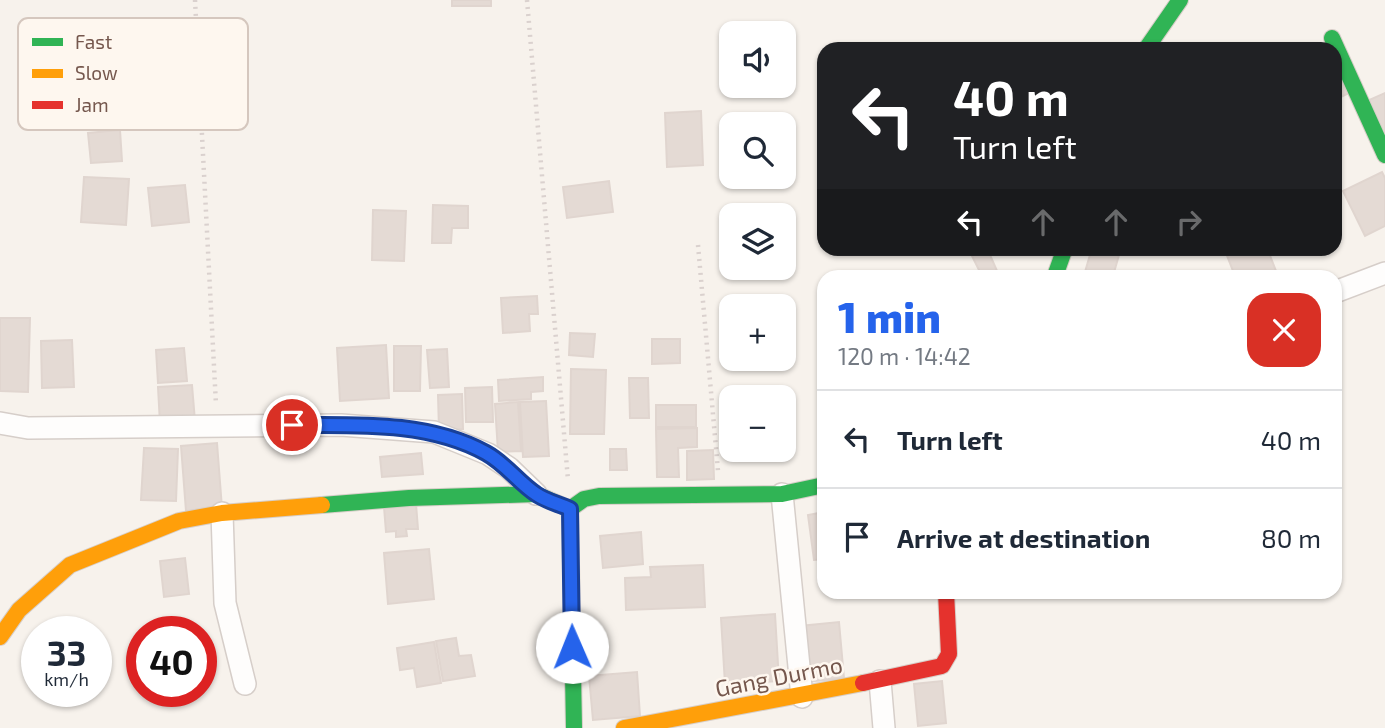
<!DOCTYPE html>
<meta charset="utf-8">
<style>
body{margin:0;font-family:"Exo 2",sans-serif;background:#f6f6f7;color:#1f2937;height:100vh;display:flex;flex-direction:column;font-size:26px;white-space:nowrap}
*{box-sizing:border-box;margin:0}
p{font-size:23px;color:#747a83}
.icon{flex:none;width:38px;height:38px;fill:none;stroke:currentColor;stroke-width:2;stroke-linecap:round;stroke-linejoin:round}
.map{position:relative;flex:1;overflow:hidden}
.panel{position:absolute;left:817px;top:270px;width:525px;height:329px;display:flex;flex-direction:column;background:#fff;border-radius:21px;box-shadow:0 2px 5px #0004}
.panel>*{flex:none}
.banner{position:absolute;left:817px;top:42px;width:525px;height:214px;border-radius:21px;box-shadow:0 2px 5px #0004;background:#202124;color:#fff;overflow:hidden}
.tools{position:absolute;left:719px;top:21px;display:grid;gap:14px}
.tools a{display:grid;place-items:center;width:77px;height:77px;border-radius:14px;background:#fff;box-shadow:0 2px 5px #0004;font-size:35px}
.speed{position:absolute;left:21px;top:616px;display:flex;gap:14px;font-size:35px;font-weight:700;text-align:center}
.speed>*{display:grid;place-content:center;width:91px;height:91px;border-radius:50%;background:#fff;box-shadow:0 2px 5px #0004;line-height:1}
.speed small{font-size:18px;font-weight:400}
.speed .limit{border:10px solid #d22;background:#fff;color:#111}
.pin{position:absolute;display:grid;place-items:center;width:60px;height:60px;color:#fff;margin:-30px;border:4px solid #fff;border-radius:50%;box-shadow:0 2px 7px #0007}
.me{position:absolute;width:77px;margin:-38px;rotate:359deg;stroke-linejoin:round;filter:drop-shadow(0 0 5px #0008)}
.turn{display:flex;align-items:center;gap:24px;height:147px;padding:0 21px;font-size:32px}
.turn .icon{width:91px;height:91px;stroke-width:2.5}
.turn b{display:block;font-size:49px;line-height:60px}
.lanes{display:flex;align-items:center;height:66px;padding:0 21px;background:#0003;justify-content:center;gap:35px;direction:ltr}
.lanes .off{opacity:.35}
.round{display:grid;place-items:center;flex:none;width:74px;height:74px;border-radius:21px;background:#f6f6f7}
.overview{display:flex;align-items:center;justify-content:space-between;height:119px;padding:0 21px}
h1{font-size:42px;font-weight:800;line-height:52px;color:#2563eb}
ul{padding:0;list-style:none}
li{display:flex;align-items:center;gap:21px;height:98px;padding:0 21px;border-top:2px solid #e0e1e3}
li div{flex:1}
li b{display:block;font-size:26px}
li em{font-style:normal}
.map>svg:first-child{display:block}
.building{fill:#e4dad4;stroke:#e0d5cf;stroke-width:2}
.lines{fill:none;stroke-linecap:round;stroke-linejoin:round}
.street-casing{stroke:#d6cec9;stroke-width:24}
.fast-casing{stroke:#d7cec8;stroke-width:18}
.slow-casing{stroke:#d7cec8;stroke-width:18}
.jam-casing{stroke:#d7cec8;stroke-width:18}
.path{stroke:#dad1ce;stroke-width:4.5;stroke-dasharray:2 5;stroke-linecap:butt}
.street{stroke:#fefdfc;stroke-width:21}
.fast{stroke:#30b455;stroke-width:16}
.slow{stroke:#ff9f0a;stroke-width:16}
.jam{stroke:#e5322d;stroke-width:16}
.route-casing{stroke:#184099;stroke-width:18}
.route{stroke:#2563eb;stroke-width:12}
.labels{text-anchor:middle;stroke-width:5;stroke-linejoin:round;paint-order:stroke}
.street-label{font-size:23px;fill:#75574d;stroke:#fef7ef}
.key{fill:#fef7ef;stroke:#d5c7be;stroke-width:2}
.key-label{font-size:19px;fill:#75574d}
</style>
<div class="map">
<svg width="1385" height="728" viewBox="0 0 1385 728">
<rect width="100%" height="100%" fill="#f7f2ec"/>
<path class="building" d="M452 0H491V6H452Z
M1335 54 1353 91 1335 100Z
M1385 93V140L1367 101Z
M701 111 703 165 667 167 665 113Z
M120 130 122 161 91 163 88 133Z
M1382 172 1385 178V226L1365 236 1343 191Z
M84 177 129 179 126 225 81 222Z
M609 181 613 212 567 218 563 187Z
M185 185 189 222 152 226 148 188Z
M433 205 468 206V228H452L451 243H432Z
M373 210 406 211 404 261 372 260Z
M968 248H987L997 271 982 276Z
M1092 248H1121L1113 276 1085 272Z
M1224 248H1267L1276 271 1264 276H1235Z
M537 296 538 314H529L530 331 503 333 501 298Z
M0 318H30L28 392 0 391Z
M570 333 595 334 593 357 569 355Z
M652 339H680V363L652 364Z
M72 340 74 387 42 388 41 341Z
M386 345 389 398 340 401 337 348Z
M394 346H421L420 391H394Z
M184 348 187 381 158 383 156 350Z
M447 349 449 387 430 388 427 350Z
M571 369 606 370 604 434H570Z
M543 377V391L531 392V399L499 401 498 380Z
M629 378H648L649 418H630Z
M192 385 195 421 160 424 158 387Z
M492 387 493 422H466L465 388Z
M462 394 463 429 439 430 438 395Z
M546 401 549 456 523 457 520 402Z
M518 402 521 451 498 452 495 404Z
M656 405H696V427H656Z
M697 428V447L678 448 679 477H657L656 429Z
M217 443 222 508 186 511 181 446Z
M144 448 178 449 176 501 141 500Z
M610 449H626L627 470H610Z
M713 450 714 479 687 480V451Z
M421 453 423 474 382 477 380 457Z
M416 504 418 529H406L407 536 396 537V531L386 532 384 507Z
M824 512V559L814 560 808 515Z
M641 532 643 564 603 568 600 536Z
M429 549 434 599 388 604 384 553Z
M185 558 189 594 164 597 160 561Z
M703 565 705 607 626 610 625 578 651 577 650 567Z
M775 614 779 681 725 684 721 618Z
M839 622 844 678 806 682 800 626Z
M456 638 459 656 471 655 475 676 443 681 436 641Z
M434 642 441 683 417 687 414 668 400 670 397 648Z
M637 672 640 716 593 720 589 676Z
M942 681 946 723 918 726 914 684Z"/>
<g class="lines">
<defs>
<path id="street" d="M1335 292 1385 273
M0 423 28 428 341 425 434 432 488 454 509 468 536 494
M782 494 802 697
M222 513 225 603 245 684
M880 681 884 728"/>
<path id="fast" d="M1332 38 1385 155
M1146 49 1180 0
M1055 276 1065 248
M322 505 409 498 536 494 570 509
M574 728 570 509 584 499 599 496 782 494 824 485"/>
<path id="slow" d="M0 637 19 610 70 565 179 521 222 513 322 505
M624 728 863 683"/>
<path id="jam" d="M863 683 942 666 949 654 946 592"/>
</defs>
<use href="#street" class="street-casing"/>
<use href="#fast" class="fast-casing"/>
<use href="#slow" class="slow-casing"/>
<use href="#jam" class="jam-casing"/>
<path class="path" d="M195 0 216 405
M527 0 568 480
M698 245 718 471"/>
<use href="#street" class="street"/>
<use href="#fast" class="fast"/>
<use href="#slow" class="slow"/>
<use href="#jam" class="jam"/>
</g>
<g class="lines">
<defs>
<path id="route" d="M292 425C356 425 428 421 486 453 506 464 518 482 536 494 546 501 559 504 570 509L572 647"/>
</defs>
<use href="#route" class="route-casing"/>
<use href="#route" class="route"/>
</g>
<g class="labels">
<g class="street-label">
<text transform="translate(779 677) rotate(-11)" y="8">Gang Durmo</text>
</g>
</g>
<rect x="18" y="18" width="230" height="112" rx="10" class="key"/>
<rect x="32" y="38" width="31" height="8" fill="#30b455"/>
<rect x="32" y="69" width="31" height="9" fill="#ff9f0a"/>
<rect x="32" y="101" width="31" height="8" fill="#e5322d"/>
<g class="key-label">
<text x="75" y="49">Fast</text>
<text x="75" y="80">Slow</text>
<text x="75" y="112">Jam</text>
</g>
</svg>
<div class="tools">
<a><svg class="icon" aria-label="sound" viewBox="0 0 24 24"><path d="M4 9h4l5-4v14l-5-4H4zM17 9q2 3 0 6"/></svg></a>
<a><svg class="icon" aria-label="search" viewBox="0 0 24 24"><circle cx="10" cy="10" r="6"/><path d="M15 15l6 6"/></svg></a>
<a><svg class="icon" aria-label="layers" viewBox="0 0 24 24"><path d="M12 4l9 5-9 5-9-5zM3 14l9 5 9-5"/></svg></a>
<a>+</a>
<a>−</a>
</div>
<div class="speed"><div>33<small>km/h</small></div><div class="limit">40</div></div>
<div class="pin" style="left:292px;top:425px;background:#d93025"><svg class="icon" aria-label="arrive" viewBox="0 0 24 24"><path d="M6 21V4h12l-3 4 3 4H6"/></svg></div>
<svg class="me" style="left:572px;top:647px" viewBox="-20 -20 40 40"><circle r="19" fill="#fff"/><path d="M0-13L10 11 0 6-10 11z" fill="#2563eb"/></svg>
<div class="banner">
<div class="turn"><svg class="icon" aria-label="left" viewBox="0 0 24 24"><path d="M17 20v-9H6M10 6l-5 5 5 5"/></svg><div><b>40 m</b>Turn left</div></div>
<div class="lanes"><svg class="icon" aria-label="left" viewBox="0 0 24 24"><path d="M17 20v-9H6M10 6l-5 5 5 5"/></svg><svg class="icon off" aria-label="ahead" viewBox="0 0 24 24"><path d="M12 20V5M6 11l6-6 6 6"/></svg><svg class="icon off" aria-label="ahead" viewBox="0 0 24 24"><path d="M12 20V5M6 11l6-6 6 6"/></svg><svg class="icon off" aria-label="right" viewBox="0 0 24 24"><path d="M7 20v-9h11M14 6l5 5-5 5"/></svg></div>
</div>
<section class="panel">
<div class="overview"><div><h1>1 min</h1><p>120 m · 14:42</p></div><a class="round" style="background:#d93025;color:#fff"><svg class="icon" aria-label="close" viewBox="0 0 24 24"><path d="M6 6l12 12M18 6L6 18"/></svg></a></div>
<ul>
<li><svg class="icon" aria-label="left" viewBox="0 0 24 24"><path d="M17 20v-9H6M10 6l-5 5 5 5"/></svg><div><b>Turn left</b></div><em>40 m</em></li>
<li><svg class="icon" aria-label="arrive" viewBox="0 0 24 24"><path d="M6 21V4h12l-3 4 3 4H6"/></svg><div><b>Arrive at destination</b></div><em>80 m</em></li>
</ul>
</section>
</div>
